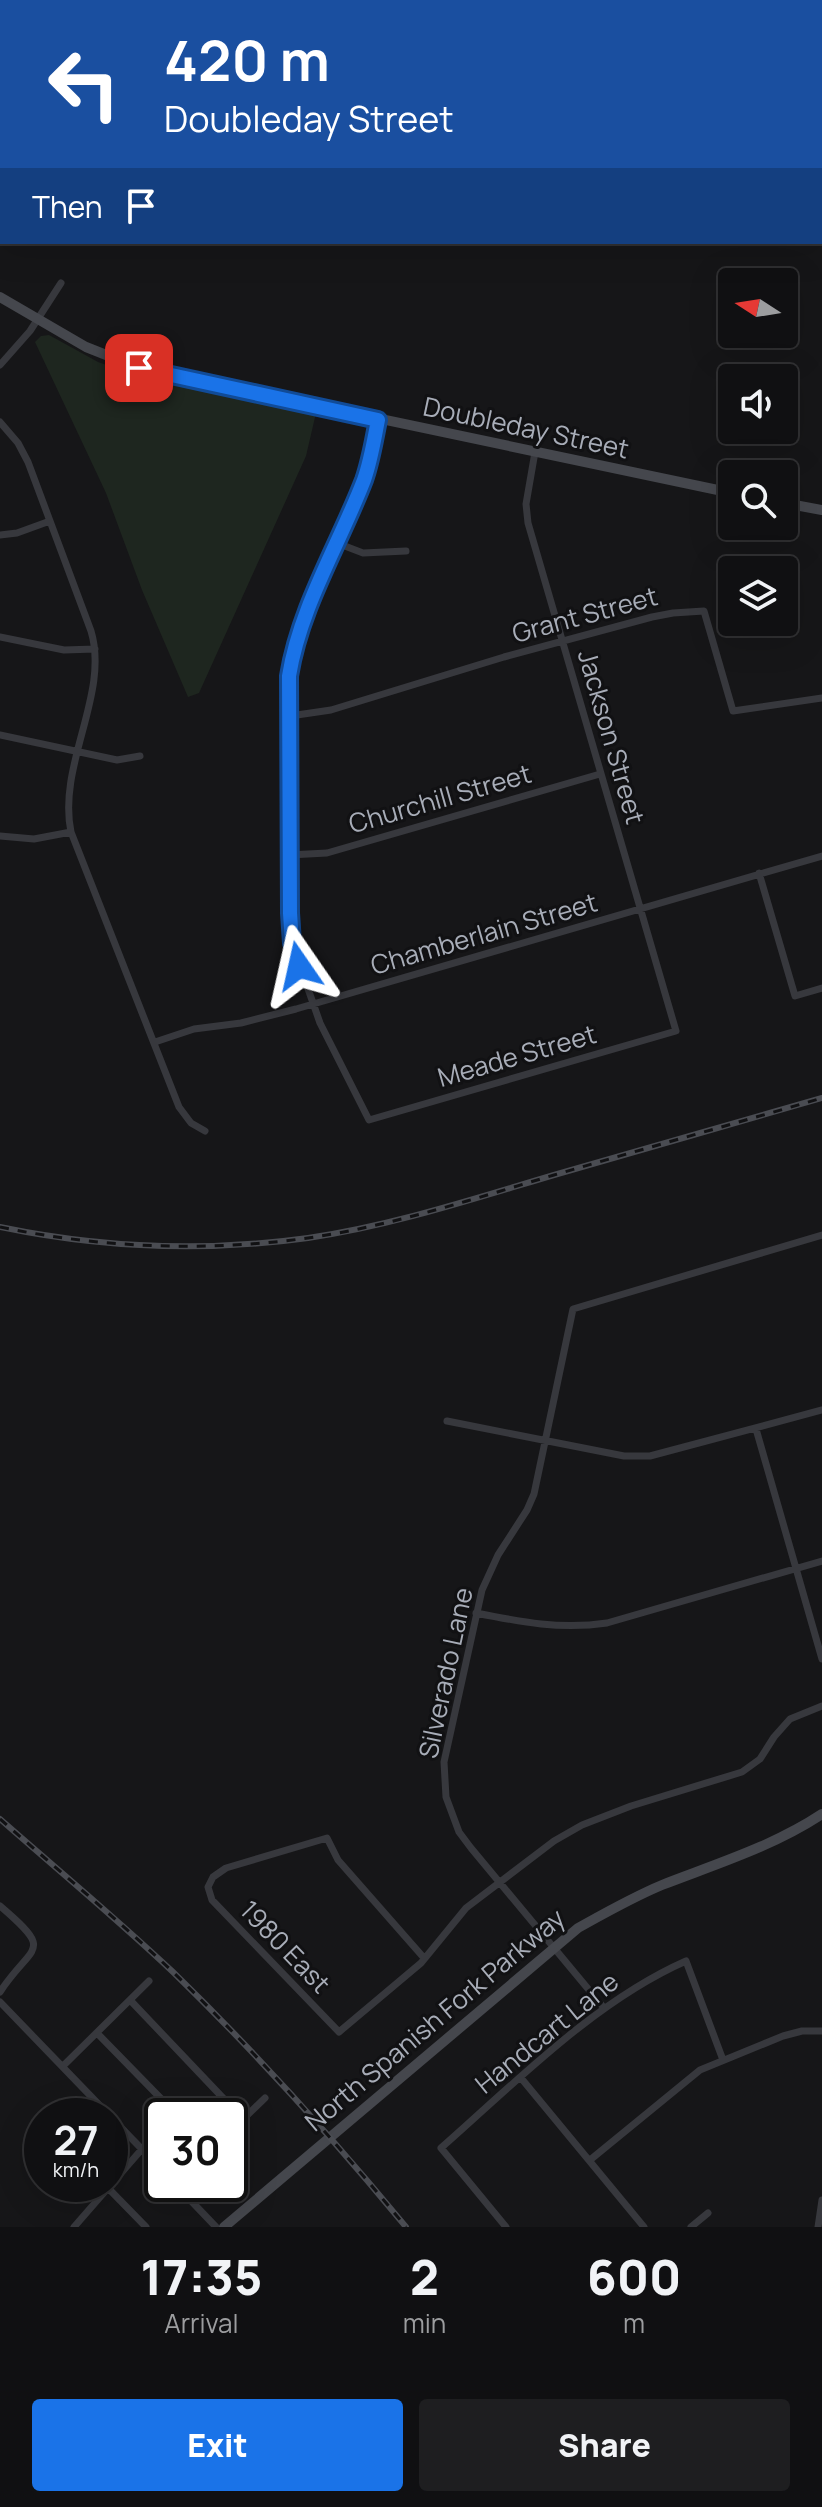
<!DOCTYPE html>
<style>
body{margin:0;font-family:Manrope,sans-serif;background:#1e1e20;color:#f1f3f6;height:100vh;display:flex;flex-direction:column;font-size:30px;white-space:nowrap}
*{box-sizing:border-box;margin:0}
p{font-size:26px;color:#9c9d9f}
.icon{flex:none;width:44px;height:44px;fill:none;stroke:currentColor;stroke-width:2;stroke-linecap:round;stroke-linejoin:round}
.map{position:relative;height:2227px;overflow:hidden}
.details{display:flex;flex-direction:column;background:#101012;flex:1}
.details>*{flex:none}
.banner{position:absolute;left:0px;top:0px;width:822px;height:244px;box-shadow:0 8px 32px #0002,0 0 0 2px #303032;background:#1a4fa0;color:#fff;overflow:hidden}
.needle{width:52px;rotate:282deg}
.tools{position:absolute;left:718px;top:268px;display:grid;gap:16px}
.tools a{display:grid;place-items:center;width:80px;height:80px;border-radius:8px;background:#101012;box-shadow:0 8px 32px #0002,0 0 0 2px #303032;font-size:40px}
.speed{position:absolute;left:24px;top:2098px;display:flex;gap:16px;font-size:40px;font-weight:700;text-align:center}
.speed>*{display:grid;place-content:center;width:104px;height:104px;border-radius:50%;background:#101012;box-shadow:0 8px 32px #0002,0 0 0 2px #303032;line-height:1}
.speed small{font-size:20px;font-weight:400}
.speed .limit{border:4px solid #111;border-radius:12px;background:#fff;color:#111}
.pin{position:absolute;display:grid;place-items:center;width:68px;height:68px;color:#fff;margin:-34px;border-radius:16px;box-shadow:0 4px 12px #0006}
.me{position:absolute;width:88px;margin:-44px;rotate:349deg;stroke-linejoin:round;filter:drop-shadow(0 0 6px #0008)}
.turn{display:flex;align-items:center;gap:28px;height:168px;padding:0 32px;font-size:36px}
.turn .icon{width:104px;height:104px;stroke-width:2.5}
.turn b{display:block;font-size:56px;line-height:68px}
.then{display:flex;align-items:center;height:76px;padding:0 32px;background:#0003;gap:16px;font-size:30px}
.eta{display:flex;justify-content:space-evenly;align-items:center;height:136px;text-align:center}
.eta b{font-size:48px;font-weight:800;line-height:56px}
.cta{display:flex;gap:16px;margin-top:auto;padding:16px 32px}
.cta a{flex:1;height:92px;border-radius:8px;background:#1a73e8;color:#fff;font-size:32px;font-weight:800;line-height:92px;text-align:center}
.cta a+a{background:#1e1e20;color:#f1f3f6}
.map>svg:first-child{display:block}
.green{fill:#1e261f}
.lines{fill:none;stroke-linecap:round;stroke-linejoin:round}
.street{stroke:#37383d;stroke-width:7}
.secondary{stroke:#45474d;stroke-width:10}
.rail-casing{stroke:#4a4c52;stroke-width:6}
.rail{stroke:#111113;stroke-width:3;stroke-dasharray:9;stroke-linecap:butt}
.route-casing{stroke:#114b97;stroke-width:20}
.route{stroke:#1a73e8;stroke-width:14}
.labels{text-anchor:middle;stroke-width:6;stroke-linejoin:round;paint-order:stroke}
.street-label{font-size:26px;fill:#a8adb8;stroke:#111113}
</style>
<div class="map">
<svg width="822" height="2227" viewBox="0 0 822 2227">
<rect width="100%" height="100%" fill="#161618"/>
<path class="green" d="M49 335 98 362 129 373 316 413 306 456 199 693 188 697 142 590 106 493 35 342 41 336Z"/>
<g class="lines">
<path class="street" d="M0 2V0
M376 2V0
M636 2V0
M0 365 30 331 61 283
M378 420C373 444 369 468 359 491 332 556 291 622 289 693V855L292 943 320 1023 369 1120 676 1031 528 523 526 504 535 452
M0 422 18 443 28 462 91 631C110 694 57 765 71 832L179 1107 191 1123 205 1131
M0 535 17 533 50 521
M337 543 363 553 406 551
M0 637 64 650 95 649
M290 716 331 710 504 657 652 617 673 613 704 611 733 711 822 698
M0 735 117 760 140 756
M0 836 34 839 71 832
M289 855 327 853 600 774
M759 873 795 996 822 988
M155 1042 194 1029 241 1023 296 1009 822 856
M447 1421 624 1456H650L822 1410
M756 1429 822 1659
M476 1613C521 1622 561 1630 607 1623L822 1561
M0 1906C56 1954 32 1943 0 1992
M424 1958 338 1860 327 1838 226 1868 213 1877 208 1887 212 1900 339 2032 421 1963 466 1908 554 1841 582 1825 631 1806 742 1772 760 1759 774 1737 790 1719 822 1706
M130 2000 243 2119
M0 2002 162 2170
M604 2008 471 1848 459 1832 446 1797 444 1762 482 1590 498 1555 527 1510 534 1494 573 1309 822 1235
M97 2033 178 2116
M63 2066 149 1981
M521 2078 644 2227
M230 2132 265 2098
M590 2160 700 2070 783 2036 802 2031H822
M175 2184 216 2227
M108 2188 146 2227
M74 2227 142 2149
M506 2227 441 2148C515 2083 595 2001 686 1961L723 2060
M691 2227 708 2213
M818 2227 822 2200"/>
<path class="secondary" d="M764 0 765 2
M820 98 822 102
M0 297 86 347 139 368 732 493
M784 503 822 510
M224 2227 578 1928C605 1913 633 1897 662 1885 716 1864 774 1846 822 1814"/>
<defs>
<path id="rail" d="M0 1227C101 1248 206 1252 308 1238 391 1226 473 1199 554 1175 643 1149 733 1124 822 1098
M0 1819C58 1870 117 1919 173 1972 256 2053 333 2138 406 2227"/>
</defs>
<use href="#rail" class="rail-casing"/>
<use href="#rail" class="rail"/>
</g>
<g class="lines">
<defs>
<path id="route" d="M139 368 378 420C374 440 371 460 364 480 339 545 300 607 289 676L290 913 292 943 299 966"/>
</defs>
<use href="#route" class="route-casing"/>
<use href="#route" class="route"/>
</g>
<g class="labels">
<g class="street-label">
<text transform="translate(526 428) rotate(12)" y="9">Doubleday Street</text>
<text transform="translate(585 615) rotate(-15)" y="9">Grant Street</text>
<text transform="translate(611 737) rotate(74)" y="9">Jackson Street</text>
<text transform="translate(440 799) rotate(-16)" y="9">Churchill Street</text>
<text transform="translate(484 934) rotate(-16)" y="9">Chamberlain Street</text>
<text transform="translate(517 1056) rotate(-16)" y="9">Meade Street</text>
<text transform="translate(446 1673) rotate(-78)" y="9">Silverado Lane</text>
<text transform="translate(285 1947) rotate(46)" y="9">1980 East</text>
<text transform="translate(435 2020) rotate(-40)" y="9">North Spanish Fork Parkway</text>
<text transform="translate(547 2033) rotate(-39)" y="9">Handcart Lane</text>
</g>
</g>
</svg>
<div class="tools">
<a><svg class="needle" viewBox="-14 -14 28 28"><path d="M0-13l5 13h-10z" fill="#e53935"/><path d="M0 13l5-13h-10z" fill="#9c9d9f"/></svg></a>
<a><svg class="icon" aria-label="sound" viewBox="0 0 24 24"><path d="M4 9h4l5-4v14l-5-4H4zM17 9q2 3 0 6"/></svg></a>
<a><svg class="icon" aria-label="search" viewBox="0 0 24 24"><circle cx="10" cy="10" r="6"/><path d="M15 15l6 6"/></svg></a>
<a><svg class="icon" aria-label="layers" viewBox="0 0 24 24"><path d="M12 4l9 5-9 5-9-5zM3 14l9 5 9-5"/></svg></a>
</div>
<div class="speed"><div>27<small>km/h</small></div><div class="limit">30</div></div>
<div class="pin" style="left:139px;top:368px;background:#d93025"><svg class="icon" aria-label="arrive" viewBox="0 0 24 24"><path d="M6 21V4h12l-3 4 3 4H6"/></svg></div>
<svg class="me" style="left:299px;top:966px" viewBox="-20 -20 40 40"><path d="M0-17L14 15 0 8-14 15z" fill="#1a73e8" stroke="#fff" stroke-width="4"/></svg>
<div class="banner">
<div class="turn"><svg class="icon" aria-label="left" viewBox="0 0 24 24"><path d="M17 20v-9H6M10 6l-5 5 5 5"/></svg><div><b>420 m</b>Doubleday Street</div></div>
<div class="then">Then<svg class="icon" aria-label="arrive" viewBox="0 0 24 24"><path d="M6 21V4h12l-3 4 3 4H6"/></svg></div>
</div>
</div>
<section class="details">
<div class="eta">
<div><b>17:35</b><p>Arrival</p></div>
<div><b>2</b><p>min</p></div>
<div><b>600</b><p>m</p></div>
</div>
<div class="cta"><a>Exit</a><a>Share</a></div>
</section>
